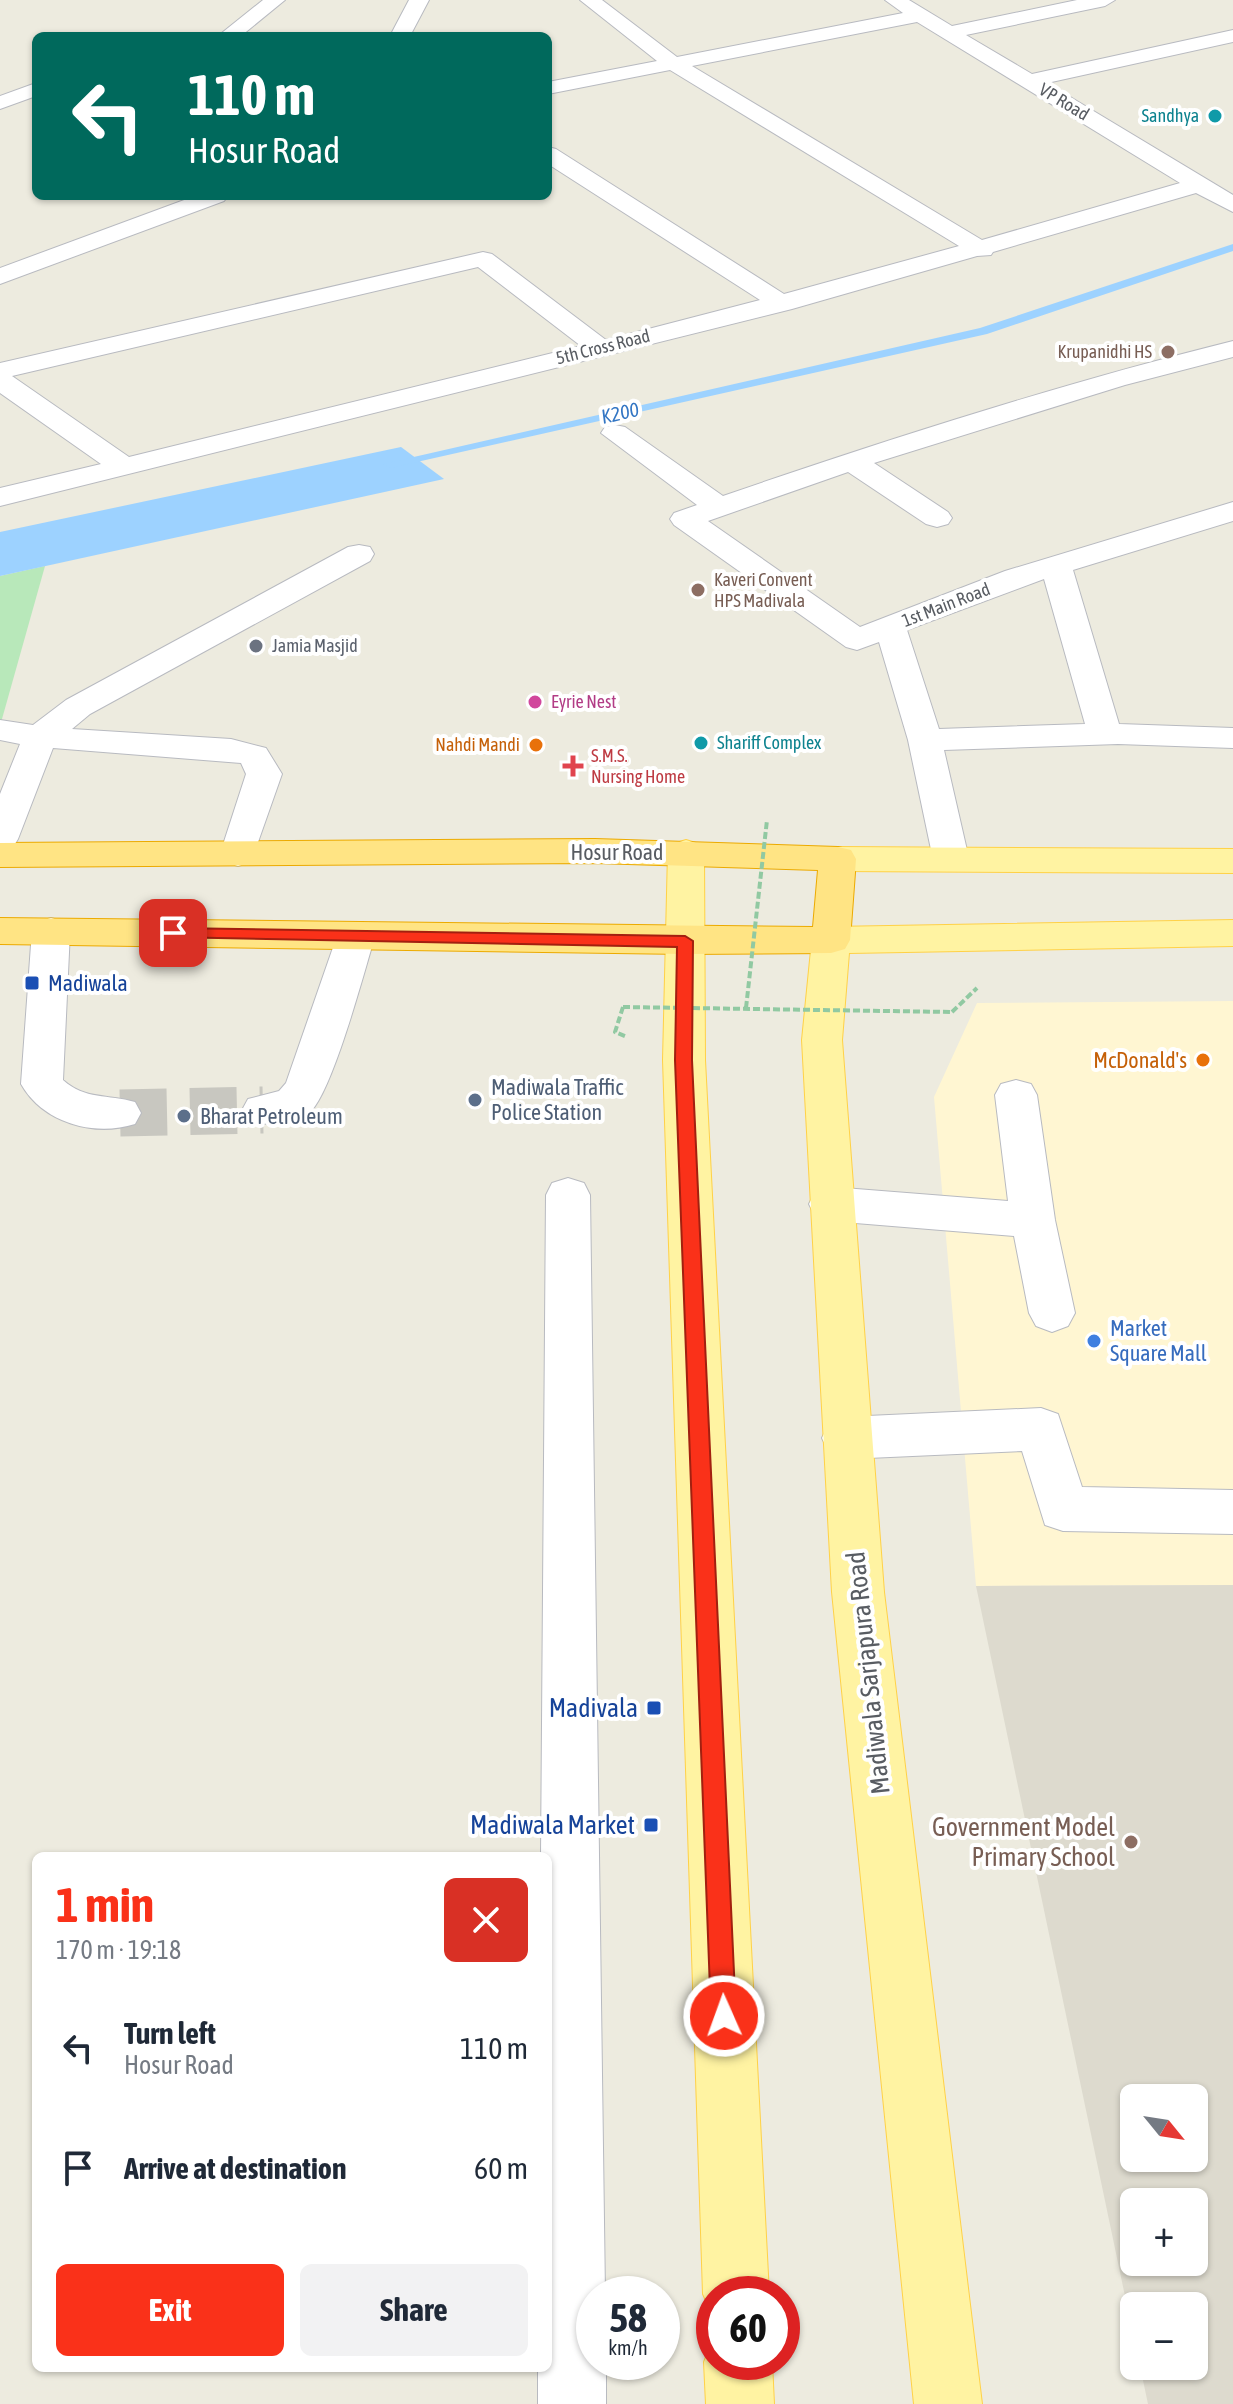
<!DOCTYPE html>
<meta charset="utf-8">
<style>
body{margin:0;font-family:"Asap Condensed",sans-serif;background:#f2f2f3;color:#1f2937;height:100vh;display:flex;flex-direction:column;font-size:30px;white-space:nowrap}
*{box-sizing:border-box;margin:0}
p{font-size:26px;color:#747a83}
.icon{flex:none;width:44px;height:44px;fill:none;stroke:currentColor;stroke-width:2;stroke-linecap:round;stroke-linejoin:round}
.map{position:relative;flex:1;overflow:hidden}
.details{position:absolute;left:32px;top:1852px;width:520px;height:520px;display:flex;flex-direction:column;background:#fff;border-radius:12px;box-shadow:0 2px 6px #0004}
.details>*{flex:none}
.hud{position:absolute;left:32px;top:32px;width:520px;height:168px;border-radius:12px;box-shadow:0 2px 6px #0004;background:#00695c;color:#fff;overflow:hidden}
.needle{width:52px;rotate:120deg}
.fabs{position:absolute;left:1120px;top:2084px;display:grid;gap:16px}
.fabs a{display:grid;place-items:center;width:88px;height:88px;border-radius:12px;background:#fff;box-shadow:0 2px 6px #0004;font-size:40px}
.speed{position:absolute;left:576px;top:2276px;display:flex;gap:16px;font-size:40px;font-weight:700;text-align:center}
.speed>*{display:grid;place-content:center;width:104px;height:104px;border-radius:50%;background:#fff;box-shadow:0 2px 6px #0004;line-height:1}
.speed small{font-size:20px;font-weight:400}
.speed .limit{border:12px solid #d22;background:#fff;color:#111}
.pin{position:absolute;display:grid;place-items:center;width:68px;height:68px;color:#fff;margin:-34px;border-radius:16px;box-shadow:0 4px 12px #0006}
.me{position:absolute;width:88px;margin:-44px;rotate:358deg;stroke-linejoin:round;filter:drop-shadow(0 0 6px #0008)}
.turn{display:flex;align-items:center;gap:28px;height:168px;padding:0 24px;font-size:36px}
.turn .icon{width:104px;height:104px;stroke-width:2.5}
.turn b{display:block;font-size:56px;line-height:68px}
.round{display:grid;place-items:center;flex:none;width:84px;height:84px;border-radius:12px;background:#f2f2f3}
.summary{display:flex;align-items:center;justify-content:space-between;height:136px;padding:0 24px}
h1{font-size:48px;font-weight:700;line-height:60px;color:#fa3119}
.primary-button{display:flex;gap:16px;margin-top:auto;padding:16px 24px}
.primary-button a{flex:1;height:92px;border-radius:12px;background:#fa3119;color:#fff;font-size:32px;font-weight:700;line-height:92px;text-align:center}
.primary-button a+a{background:#f2f2f3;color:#1f2937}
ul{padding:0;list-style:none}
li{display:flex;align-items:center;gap:24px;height:120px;padding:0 24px}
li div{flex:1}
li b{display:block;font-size:30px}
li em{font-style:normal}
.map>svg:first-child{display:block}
.commercial{fill:#fff6d2}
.education{fill:#dddace;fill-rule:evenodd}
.green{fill:#b8e8ba}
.water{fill:#9dd2ff}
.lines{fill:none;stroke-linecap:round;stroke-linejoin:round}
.stream{fill:#9dd2ff;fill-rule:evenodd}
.minor-tunnel{stroke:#c8c7c0;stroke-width:47;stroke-dasharray:47 23;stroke-linecap:butt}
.minor-casing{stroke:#b8bac0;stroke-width:2}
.major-casing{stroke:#ffd147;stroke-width:2}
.highway-casing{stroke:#ecaa00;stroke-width:2}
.path{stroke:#91c9a2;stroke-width:4;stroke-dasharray:7 3;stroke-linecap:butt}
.minor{fill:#fff;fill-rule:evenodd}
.major{fill:#fff3a2;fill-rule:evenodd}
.highway{fill:#ffe484;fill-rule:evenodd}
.path-bridge{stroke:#91c9a2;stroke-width:4;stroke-dasharray:7 3;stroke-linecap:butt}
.route{fill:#fa3119;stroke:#a22010;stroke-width:2}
.culture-dot{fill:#0f9aa8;stroke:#fff;stroke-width:3}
.education-dot{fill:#8d6e63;stroke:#fff;stroke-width:3}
.worship-dot{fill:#6b7280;stroke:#fff;stroke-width:3}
.hotel-dot{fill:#d1479c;stroke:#fff;stroke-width:3}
.food-dot{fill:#e8710a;stroke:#fff;stroke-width:3}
.health-dot{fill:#e0444e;stroke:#fff;stroke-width:3}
.transit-dot{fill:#1a4fb4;stroke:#fff;stroke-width:3}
.service-dot{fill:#5c6f8a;stroke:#fff;stroke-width:3}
.shop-dot{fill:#3f7fe0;stroke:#fff;stroke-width:3}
.labels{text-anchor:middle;stroke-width:8;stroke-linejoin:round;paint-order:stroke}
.far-street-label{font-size:18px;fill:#585c62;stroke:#fff}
.far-culture-label{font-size:18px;fill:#0d838f;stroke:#fff;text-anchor:end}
.far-education-label{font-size:18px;fill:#785e54;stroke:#fff;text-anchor:end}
.far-worship-label{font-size:18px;fill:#5b616d;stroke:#fff;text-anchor:start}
.far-hotel-label{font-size:18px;fill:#b23c85;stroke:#fff;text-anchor:start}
.far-food-label{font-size:18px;fill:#c56008;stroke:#fff;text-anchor:end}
.far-health-label{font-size:18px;fill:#be3a42;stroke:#fff;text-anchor:start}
.far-water-label{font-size:20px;font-style:italic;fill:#3376c4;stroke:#fff}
.street-label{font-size:22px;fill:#585c62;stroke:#fff}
.transit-label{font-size:22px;fill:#164399;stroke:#fff;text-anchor:start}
.food-label{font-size:22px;fill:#c56008;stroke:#fff;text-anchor:end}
.service-label{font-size:22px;fill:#4e5e75;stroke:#fff;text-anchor:start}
.shop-label{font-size:22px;fill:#366cbe;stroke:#fff;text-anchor:start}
.near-street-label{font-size:26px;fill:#585c62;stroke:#fff}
.near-transit-label{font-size:26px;fill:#164399;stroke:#fff;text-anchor:end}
.near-education-label{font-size:26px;fill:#785e54;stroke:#fff;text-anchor:end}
</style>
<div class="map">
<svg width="1233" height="2404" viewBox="0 0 1233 2404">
<rect width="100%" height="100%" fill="#edebdf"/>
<path class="commercial" d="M1233 1001V1585L976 1586 934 1097 977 1003Z"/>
<path class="education" d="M1233 1585V2404H1148L1140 2366H1194V2306H1134V2339L976 1586ZM1134 2098H1194V2158H1134ZM1134 2202H1194V2262H1134Z"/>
<path class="green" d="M45 566 0 726V576Z"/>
<path class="water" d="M401 447 444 479 0 576V532Z"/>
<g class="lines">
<path class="stream" d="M1233 244V251L987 334 390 468 383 464 980 328Z"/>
<path class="minor-tunnel" d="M120 1113 263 1110"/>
<defs>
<path id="minor" d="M263 0H285L241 36H218Z
M409 0H429L410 36H390Z
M580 0H602L677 57 903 13 885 0H909L952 26 1077 0H1115L1105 6 966 35 1032 74 1233 30V42L1047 83 1233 195V212L1196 193 993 252 991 255 977 256 792 309 0 506V488L101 464 0 393V363L483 252 492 254 606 340 760 300 548 164V147L556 149 784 294 959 246 670 70 548 94V82L657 61ZM917 22 1180 183 982 240 692 66ZM478 267 581 346 129 457 12 376Z
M36 83V96L0 109V96Z
M195 196H228L224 201 0 284V268Z
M1233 341V357L1125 385 874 463 948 512 952 518 948 524 937 527 926 524 848 472 708 521 860 627 1005 571 1233 502V521L1073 570 1119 724 1233 728V748L1118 744 944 750 969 859 964 868 951 871 938 868 933 859 908 740 879 642 857 650 846 647 674 525 670 519 674 513 697 505 601 433 605 427 615 425 625 427 723 496C891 438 1060 384 1233 341ZM1044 579 1085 724 939 729 907 630Z
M359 545 370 547 374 554 370 561 90 714 72 729 231 739 266 748 282 774 251 862 238 866 225 862 220 854 246 774 241 763 53 748 18 839 13 847 0 851V794L20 744 0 740V720L33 725 66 700 348 547Z
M51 918 65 922 70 931 63 1080C85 1100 108 1094 135 1102L141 1113 135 1124C94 1137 43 1123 21 1084L32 931 37 922Z
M356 923 370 927 375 936C365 969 331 1098 308 1114 292 1124 264 1126 248 1121L242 1110 248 1099 279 1091 286 1083 337 936 342 927Z
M1016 1080 1031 1084 1037 1095 1055 1220 1075 1313 1068 1326 1052 1332 1036 1326 1029 1313 1014 1236 831 1221 815 1216 809 1204 815 1192 831 1187 1008 1201 995 1095 1001 1084Z
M568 1178 584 1183 590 1195 605 2294H594V2362H606V2404H538V2368H548V1856H541L546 1195 552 1183Z
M1041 1408 1058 1414 1082 1487 1233 1490V1534L1063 1531 1045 1525 1022 1451 846 1459 829 1453 822 1438 829 1423 846 1417Z"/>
<path id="major" d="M686 840 699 844 704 852 705 1060 769 2294H714V2318L703 2294 663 1060 668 852 673 844Z
M838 847 1233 849V873L838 871 825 868 820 859 825 850Z
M1233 920V946L849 953 842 1040 884 1592 982 2404H914L832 1592 802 1040 812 940 817 931 831 927Z
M714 2338V2362H772L774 2404H706L704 2362Z"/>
<path id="highway" d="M595 839 838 847 851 850 856 859 850 940 845 949 831 953 685 954 0 944V918L813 927 818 870 595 863 0 867V843Z"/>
</defs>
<use href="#minor" class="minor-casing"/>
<use href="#major" class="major-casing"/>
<use href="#highway" class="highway-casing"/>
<path class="path" d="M623 1007 615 1032 627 1037
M952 1012 977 988"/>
<use href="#minor" class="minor"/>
<use href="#major" class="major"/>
<use href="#highway" class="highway"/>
<path class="path-bridge" d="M623 1007 952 1012
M746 1008 767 820"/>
</g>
<path class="route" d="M173 928 685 936 693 941 692 1060 736 2016 733 2025 724 2029 715 2025 711 2016 675 1060 677 947 167 937 165 933Z"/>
<g class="culture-dot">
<circle cx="1215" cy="116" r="8"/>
<circle cx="701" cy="743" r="8"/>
</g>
<g class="education-dot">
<circle cx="1168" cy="352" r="8"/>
<circle cx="698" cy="590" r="8"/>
<circle cx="1131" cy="1842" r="8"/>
</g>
<circle class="worship-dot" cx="256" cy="646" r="8"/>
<circle class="hotel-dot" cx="535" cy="702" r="8"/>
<g class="food-dot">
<circle cx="536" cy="745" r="8"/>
<circle cx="1203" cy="1060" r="8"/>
</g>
<path class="health-dot" d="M569 754h8v8h8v8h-8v8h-8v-8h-8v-8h8z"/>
<g class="transit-dot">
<rect x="24" y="975" width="16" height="16" rx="4"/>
<rect x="646" y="1700" width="16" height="16" rx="4"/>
<rect x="643" y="1817" width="16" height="16" rx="4"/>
</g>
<g class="service-dot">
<circle cx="475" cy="1100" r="8"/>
<circle cx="184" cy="1116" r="8"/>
</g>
<circle class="shop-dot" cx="1094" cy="1341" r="8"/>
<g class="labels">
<g class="far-street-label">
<text transform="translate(1064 102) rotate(31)" y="6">VP Road</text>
<text transform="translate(603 347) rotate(-14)" y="6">5th Cross Road</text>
<text transform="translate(946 605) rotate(-21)" y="6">1st Main Road</text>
</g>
<g class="far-culture-label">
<text x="1199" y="122">Sandhya</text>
<text x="717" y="749" text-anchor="start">Shariff Complex</text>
</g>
<g class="far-education-label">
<text x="1152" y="358">Krupanidhi HS</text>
<text x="714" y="586" text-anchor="start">Kaveri Convent<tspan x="714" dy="21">HPS Madivala</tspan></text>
</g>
<g class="far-worship-label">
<text x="272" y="652">Jamia Masjid</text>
</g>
<g class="far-hotel-label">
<text x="551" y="708">Eyrie Nest</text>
</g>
<g class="far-food-label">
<text x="520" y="751">Nahdi Mandi</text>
</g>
<g class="far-health-label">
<text x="591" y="762">S.M.S.<tspan x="591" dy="21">Nursing Home</tspan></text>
</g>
<g class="far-water-label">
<text transform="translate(620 413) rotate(-13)" y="7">K200</text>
</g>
<g class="street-label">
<text x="617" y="860">Hosur Road</text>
</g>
<g class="transit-label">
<text x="48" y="991">Madiwala</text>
</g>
<g class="food-label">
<text x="1187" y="1068">McDonald's</text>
</g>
<g class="service-label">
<text x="491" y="1095">Madiwala Traffic<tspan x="491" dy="25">Police Station</tspan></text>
<text x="200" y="1124">Bharat Petroleum</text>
</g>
<g class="shop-label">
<text x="1110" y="1336">Market<tspan x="1110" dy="25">Square Mall</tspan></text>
</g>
<g class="near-street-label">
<text transform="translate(868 1673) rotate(-96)" y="9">Madiwala Sarjapura Road</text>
</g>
<g class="near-transit-label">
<text x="638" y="1717">Madivala</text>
<text x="635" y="1834">Madiwala Market</text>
</g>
<g class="near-education-label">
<text x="1115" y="1836">Government Model<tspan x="1115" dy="30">Primary School</tspan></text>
</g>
</g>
</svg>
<div class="fabs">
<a><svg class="needle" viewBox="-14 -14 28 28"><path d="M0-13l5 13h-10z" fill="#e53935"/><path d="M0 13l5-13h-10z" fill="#747a83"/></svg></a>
<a>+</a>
<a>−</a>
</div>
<div class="speed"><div>58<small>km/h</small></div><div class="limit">60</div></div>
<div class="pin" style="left:173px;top:933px;background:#d93025"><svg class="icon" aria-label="arrive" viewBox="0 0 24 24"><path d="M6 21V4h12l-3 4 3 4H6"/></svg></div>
<svg class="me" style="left:724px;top:2016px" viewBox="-20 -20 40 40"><circle r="17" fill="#fa3119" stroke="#fff" stroke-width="3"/><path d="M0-11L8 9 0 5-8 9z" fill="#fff"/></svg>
<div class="hud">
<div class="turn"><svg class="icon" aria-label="left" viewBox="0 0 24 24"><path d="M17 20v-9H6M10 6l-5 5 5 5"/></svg><div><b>110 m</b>Hosur Road</div></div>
</div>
<section class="details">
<div class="summary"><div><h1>1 min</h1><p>170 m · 19:18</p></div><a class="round" style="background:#d93025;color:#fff"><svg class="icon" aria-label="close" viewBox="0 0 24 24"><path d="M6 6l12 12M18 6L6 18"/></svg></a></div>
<ul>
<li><svg class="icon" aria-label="left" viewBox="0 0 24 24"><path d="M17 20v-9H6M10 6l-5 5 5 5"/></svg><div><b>Turn left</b><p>Hosur Road</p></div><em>110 m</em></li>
<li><svg class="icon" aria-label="arrive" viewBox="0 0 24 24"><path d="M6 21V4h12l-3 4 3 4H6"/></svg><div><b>Arrive at destination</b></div><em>60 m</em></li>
</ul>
<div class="primary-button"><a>Exit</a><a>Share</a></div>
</section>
</div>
